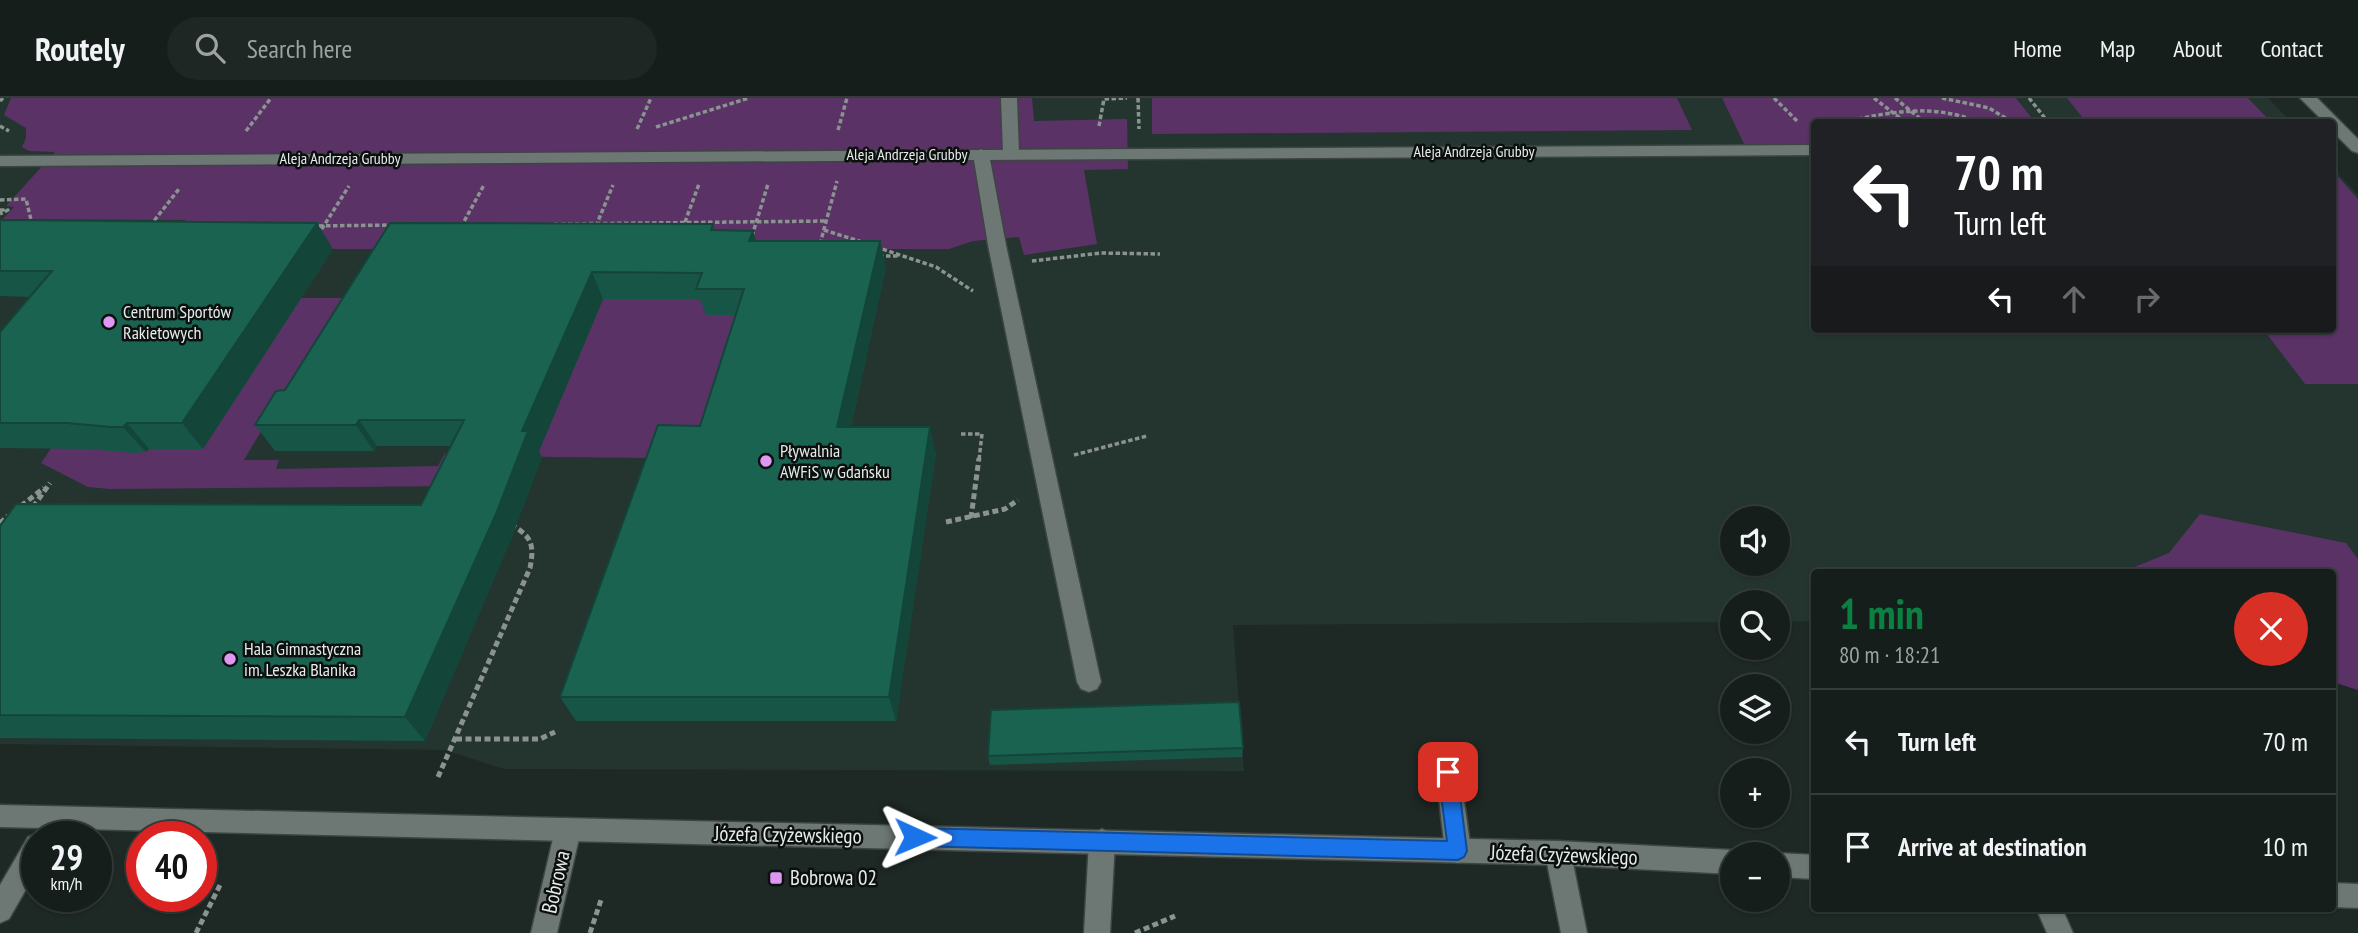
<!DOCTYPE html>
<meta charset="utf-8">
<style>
body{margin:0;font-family:"PT Sans Narrow",sans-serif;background:#1f2724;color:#f1f3f6;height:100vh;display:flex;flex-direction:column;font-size:26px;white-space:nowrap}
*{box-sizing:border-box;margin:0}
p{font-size:23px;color:#9ea2a3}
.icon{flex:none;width:38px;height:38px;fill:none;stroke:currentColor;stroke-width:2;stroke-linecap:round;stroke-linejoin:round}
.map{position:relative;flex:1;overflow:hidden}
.side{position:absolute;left:1811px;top:471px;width:525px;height:343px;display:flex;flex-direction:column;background:#161e1b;border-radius:7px;box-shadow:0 2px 5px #0004,0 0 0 2px #353c3a}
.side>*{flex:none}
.top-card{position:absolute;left:1811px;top:21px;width:525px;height:214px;border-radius:7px;box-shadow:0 2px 5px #0004,0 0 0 2px #353c3a;background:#202124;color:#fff;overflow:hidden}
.tools{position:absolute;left:1720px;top:408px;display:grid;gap:14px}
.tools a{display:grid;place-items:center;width:70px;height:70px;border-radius:50%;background:#161e1b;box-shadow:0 2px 5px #0004,0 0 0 2px #353c3a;font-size:35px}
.speed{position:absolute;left:21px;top:723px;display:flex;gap:14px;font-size:35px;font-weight:700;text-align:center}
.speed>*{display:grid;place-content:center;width:91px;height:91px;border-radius:50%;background:#161e1b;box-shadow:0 2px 5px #0004,0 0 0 2px #353c3a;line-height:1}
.speed small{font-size:18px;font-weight:400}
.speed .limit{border:10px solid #d22;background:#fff;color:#111}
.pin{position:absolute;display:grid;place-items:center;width:60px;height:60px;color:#fff;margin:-30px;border-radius:14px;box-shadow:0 4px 10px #0006}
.me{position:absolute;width:77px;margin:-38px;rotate:91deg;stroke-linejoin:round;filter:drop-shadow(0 0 5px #0008)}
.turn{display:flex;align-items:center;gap:24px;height:147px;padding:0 28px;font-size:32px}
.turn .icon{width:91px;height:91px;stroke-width:2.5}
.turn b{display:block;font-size:49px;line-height:60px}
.lanes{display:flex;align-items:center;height:66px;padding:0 28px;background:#0003;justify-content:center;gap:35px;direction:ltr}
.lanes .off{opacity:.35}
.round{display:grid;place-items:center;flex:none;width:74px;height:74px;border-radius:37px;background:#1f2724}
.summary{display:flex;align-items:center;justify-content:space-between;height:119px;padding:0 28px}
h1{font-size:42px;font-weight:700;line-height:52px;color:#0b8043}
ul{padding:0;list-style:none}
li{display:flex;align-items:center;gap:21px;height:105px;padding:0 28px;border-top:2px solid #353c3a}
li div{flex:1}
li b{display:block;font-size:26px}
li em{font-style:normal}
header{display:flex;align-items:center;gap:42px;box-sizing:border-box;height:98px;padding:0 35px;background:#161e1b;border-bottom:2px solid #353c3a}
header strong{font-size:33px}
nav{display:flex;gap:38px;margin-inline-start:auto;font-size:24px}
.search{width:490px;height:63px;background:#1f2724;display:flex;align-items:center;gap:18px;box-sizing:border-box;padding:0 24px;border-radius:38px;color:#9ea2a3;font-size:26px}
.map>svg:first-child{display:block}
.built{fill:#243530;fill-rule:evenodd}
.green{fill:#5a3266}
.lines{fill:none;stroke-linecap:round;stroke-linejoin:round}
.lane-casing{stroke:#3d4543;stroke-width:3}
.street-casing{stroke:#3d4543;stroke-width:3}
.secondary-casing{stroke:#3d4543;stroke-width:3}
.path-far1{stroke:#8b9390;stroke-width:3.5;stroke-dasharray:4.5 2.5;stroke-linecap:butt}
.path{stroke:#8b9390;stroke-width:5;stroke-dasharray:6 3.5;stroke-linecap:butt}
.lane{fill:#6d7874;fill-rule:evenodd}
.street{fill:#6d7874;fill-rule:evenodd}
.secondary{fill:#6d7874;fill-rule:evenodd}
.wall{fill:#175546}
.shaded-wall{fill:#134539}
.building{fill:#1b6351;stroke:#134539;stroke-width:2}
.route{fill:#1a73e8;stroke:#114b97;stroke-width:2}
.poi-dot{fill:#de98f2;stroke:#0b0f0e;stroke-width:2.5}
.labels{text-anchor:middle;stroke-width:5;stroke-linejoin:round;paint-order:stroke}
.far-street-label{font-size:16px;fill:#e6ece9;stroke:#0b0f0e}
.poi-label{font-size:18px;fill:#e6ece9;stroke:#0b0f0e;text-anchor:start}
.near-street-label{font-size:21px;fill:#e6ece9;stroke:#0b0f0e}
.near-poi-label{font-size:21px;fill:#e6ece9;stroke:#0b0f0e;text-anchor:start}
</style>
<header>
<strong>Routely</strong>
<div class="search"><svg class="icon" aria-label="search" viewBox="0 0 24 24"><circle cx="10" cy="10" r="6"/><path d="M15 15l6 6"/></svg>Search here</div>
<nav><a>Home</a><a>Map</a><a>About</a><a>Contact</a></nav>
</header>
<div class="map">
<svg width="2358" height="835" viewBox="0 0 2358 835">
<rect width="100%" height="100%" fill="#1e2824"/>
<path class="built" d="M0 0H1722L1744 46H1815V231H2333V70L2358 97V592L2333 584V474H1815V523L1778 524V504H1732V524L1233 527 1244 673 504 671 445 652 0 646ZM1732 420H1778V466H1732Z
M2016 0H2268L2291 24H2035Z"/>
<path class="green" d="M11 0H1032L1034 23 1127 21 1128 71 1084 72 1097 146 1024 157 1019 139 973 143 949 151H165L186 122 3 121 14 109 6 108 55 54 29 53 22 49 26 40V30L4 17Z
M1152 0H1677L1692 32 1152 36Z
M1722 0H2016L2035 24H1815V46H1744Z
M2067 0H2248L2271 24H2086Z
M2333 73 2358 101V286H2305L2263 231H2333Z
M301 200H375L340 260 304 261 244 362H279L276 371 438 368 445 355 541 348 603 201H711L752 217 710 354 653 360 474 358 460 388 110 391 88 389 41 365 52 349H204Z
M2200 416 2346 445 2358 461V592L2333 584V474H2042L2039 469 2132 470 2169 455Z"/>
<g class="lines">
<defs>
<path id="lane" d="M1001 0H1017L1019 55 1011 60 1003 55Z
M2300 0H2317L2358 41V55L2352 53 2333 34V24H2324Z
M981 51 989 56 1006 147 1101 584 1097 591 1089 594 1081 591 1077 584 988 147 973 56Z
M1448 663 1457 666 1460 674 1471 753 1467 761 1458 765 1449 761 1445 753 1436 674 1439 666Z"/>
<path id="street" d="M1815 47V57L0 68V58Z
M568 720 577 724 581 732 557 835H531L555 732 559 724Z
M1102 731 1111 735 1115 743 1110 835H1084L1089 743 1093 735Z
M37 735 46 738H37V772L9 821 0 825V787L28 739Z
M1558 743 1567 747 1571 755 1587 835H1561L1545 755 1549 747Z
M2036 810H2062L2073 835H2047Z"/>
<path id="secondary" d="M0 707 1558 743 1732 752 1741 756H1732V776L1558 767 0 729Z
M1778 755 1815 757V781L1778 779V756H1775Z
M2333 785 2358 786V810L2333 809Z"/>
</defs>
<use href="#lane" class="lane-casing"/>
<use href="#street" class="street-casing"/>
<use href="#secondary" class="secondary-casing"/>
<path class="path-far1" d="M1138 0 1139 31
M1774 0 1798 24
M1874 0 1905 24
M1895 0 1924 24
M1942 0 1989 10 2012 24
M2029 0 2048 24
M0 3 3 0
M1844 24C1891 14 1932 5 1978 24
M0 28 9 33
M1099 28 1104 1 1127 0
M656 29 749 0
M637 31 651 0
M838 32 847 0
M246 33 271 0
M0 102 26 101 32 126
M0 112H8L0 116
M685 124 699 86
M554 126 826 123
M150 128 179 91
M312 128 395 127
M596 128 613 87
M461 129 484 87
M824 132 862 144
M318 137 349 88
M752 138 768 86
M820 146 837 83
M876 149 936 169 973 193
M879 158H899
M1032 163 1101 155 1160 156
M961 336H982L979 362
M1074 357 1147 338"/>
<path class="path" d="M21 408 44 390
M33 409 50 385
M971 420 979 360
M946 424 1005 411 1018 402
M0 425 8 418
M456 641H540L555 634
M438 679 530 470C534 449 533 439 513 428
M196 835 220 787
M590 835 602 799
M1135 835 1175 818"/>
<use href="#lane" class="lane"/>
<use href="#street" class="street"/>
<use href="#secondary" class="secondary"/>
</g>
<path class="wall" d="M0 122 333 151 203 351H149L146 354 133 355 90 351 0 350V234L30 199 0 198Z
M713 126 715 133H753L756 143H880L886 169 851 329 936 355 896 623H576L560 599 700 328 735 217H706L700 201H603L539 353 542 359 511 441 425 643 0 640V428L421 407 451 348H377L374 353H275L255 327 285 292Z
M1243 650 1242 659 990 667 988 658Z"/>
<path class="shaded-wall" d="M317 125 333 151 203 351 182 325Z
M753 133 761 159 749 143Z
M880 143 886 169 845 355 837 329Z
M592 174 603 201 539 353 542 359 511 441 425 643 405 619 522 333Z
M359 322 377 348 374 353 356 327Z
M127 325 149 351 146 354 123 329Z
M930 329 936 355 896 623 889 599Z"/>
<path class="building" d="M0 122 317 125 182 325H127L123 329H111L67 325H0V234L52 173H0Z
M390 125 713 126 711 132 753 133 749 143H880L837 329H930L889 599H560L658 327 700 328 744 191H696L702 175 592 174 522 333H528L496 416 405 619 0 617V428L16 406 421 407 464 322H359L356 327H255L276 293 285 292Z
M1239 604 1243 650 988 658 991 612Z"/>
<path class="route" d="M1448 666 1454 668 1457 674 1467 753 1464 759 1458 762 915 748 908 745 905 739 908 733 915 730 1447 743 1438 674 1441 668Z"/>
<g class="poi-dot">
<circle cx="109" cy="224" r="7"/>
<circle cx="766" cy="363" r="7"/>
<circle cx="230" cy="561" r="7"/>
<rect x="769" y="773" width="14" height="14" rx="3.5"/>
</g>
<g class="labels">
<g class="far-street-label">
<text x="1474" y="59">Aleja Andrzeja Grubby</text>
<text x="907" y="62">Aleja Andrzeja Grubby</text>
<text x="340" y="66">Aleja Andrzeja Grubby</text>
</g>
<g class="poi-label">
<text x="123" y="220">Centrum Sportów<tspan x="123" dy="21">Rakietowych</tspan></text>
<text x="780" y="359">Pływalnia<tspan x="780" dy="21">AWFiS w Gdańsku</tspan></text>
<text x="244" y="557">Hala Gimnastyczna<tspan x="244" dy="21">im. Leszka Blanika</tspan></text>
</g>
<g class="near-street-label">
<text transform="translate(788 737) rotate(1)" y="7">Józefa Czyżewskiego</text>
<text transform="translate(1564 757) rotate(2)" y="7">Józefa Czyżewskiego</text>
<text transform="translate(556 784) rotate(-77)" y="7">Bobrowa</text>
</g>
<g class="near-poi-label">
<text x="790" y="787">Bobrowa 02</text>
</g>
</g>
</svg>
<div class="tools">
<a><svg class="icon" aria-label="sound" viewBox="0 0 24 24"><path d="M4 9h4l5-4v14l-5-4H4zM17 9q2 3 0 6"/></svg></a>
<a><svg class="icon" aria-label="search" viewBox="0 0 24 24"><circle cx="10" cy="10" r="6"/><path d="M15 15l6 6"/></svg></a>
<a><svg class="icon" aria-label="layers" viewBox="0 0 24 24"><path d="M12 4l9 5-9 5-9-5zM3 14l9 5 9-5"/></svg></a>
<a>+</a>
<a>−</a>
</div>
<div class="speed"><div>29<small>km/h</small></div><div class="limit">40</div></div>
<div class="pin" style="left:1448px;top:674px;background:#d93025"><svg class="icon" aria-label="arrive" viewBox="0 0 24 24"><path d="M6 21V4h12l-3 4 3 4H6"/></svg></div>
<svg class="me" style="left:915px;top:739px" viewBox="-20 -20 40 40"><path d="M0-17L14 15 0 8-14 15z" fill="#1a73e8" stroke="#fff" stroke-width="4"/></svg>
<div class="top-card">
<div class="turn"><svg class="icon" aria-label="left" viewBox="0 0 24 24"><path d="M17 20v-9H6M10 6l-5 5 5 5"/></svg><div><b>70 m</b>Turn left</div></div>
<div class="lanes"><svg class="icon" aria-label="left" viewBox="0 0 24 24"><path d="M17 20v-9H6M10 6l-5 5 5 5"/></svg><svg class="icon off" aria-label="ahead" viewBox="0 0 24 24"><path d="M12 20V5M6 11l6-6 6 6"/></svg><svg class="icon off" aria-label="right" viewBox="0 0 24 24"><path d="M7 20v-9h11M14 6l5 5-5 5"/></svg></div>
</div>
<section class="side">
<div class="summary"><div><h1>1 min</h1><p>80 m · 18:21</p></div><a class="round" style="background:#d93025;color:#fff"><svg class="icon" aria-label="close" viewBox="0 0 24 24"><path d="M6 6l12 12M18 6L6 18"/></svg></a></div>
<ul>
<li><svg class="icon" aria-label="left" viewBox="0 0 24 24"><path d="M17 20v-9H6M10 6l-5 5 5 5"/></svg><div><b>Turn left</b></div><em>70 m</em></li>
<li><svg class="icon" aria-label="arrive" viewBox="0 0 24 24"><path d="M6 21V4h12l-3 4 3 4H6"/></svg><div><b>Arrive at destination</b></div><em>10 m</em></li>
</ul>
</section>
</div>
